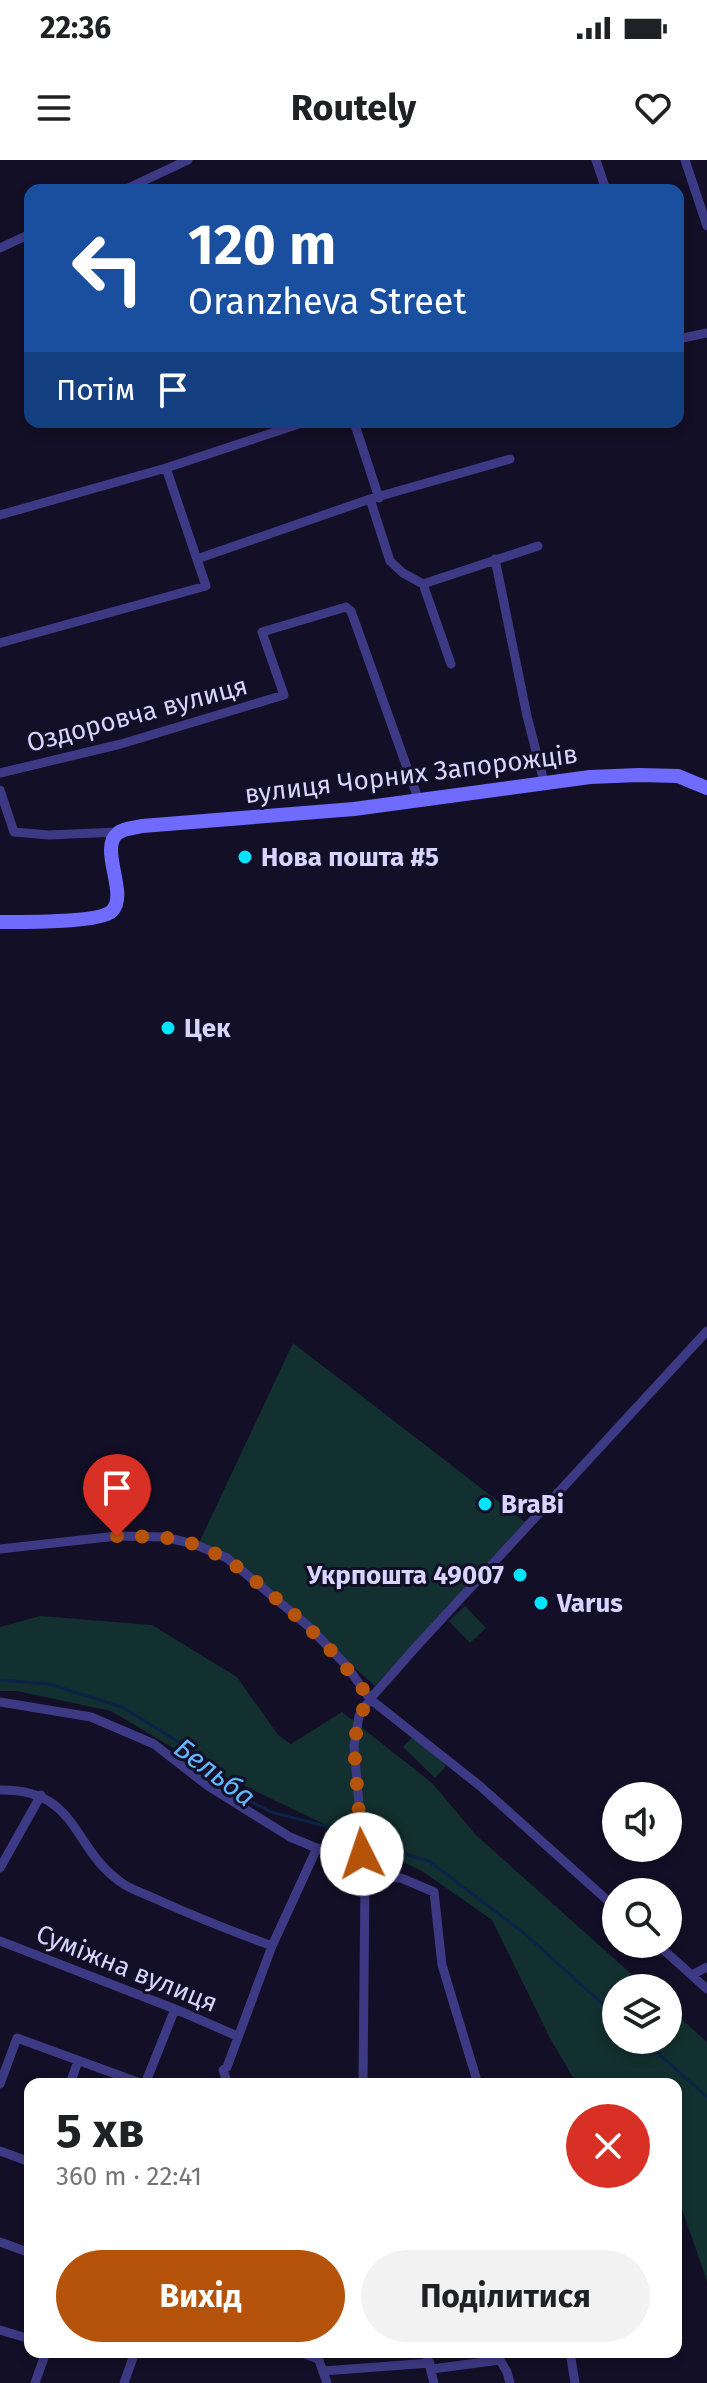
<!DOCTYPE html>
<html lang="uk">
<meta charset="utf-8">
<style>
body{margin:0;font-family:"Fira Sans",sans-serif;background:#f2f2f2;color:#202124;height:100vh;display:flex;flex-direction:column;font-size:30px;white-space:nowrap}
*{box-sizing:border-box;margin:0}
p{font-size:26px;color:#757577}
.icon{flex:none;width:44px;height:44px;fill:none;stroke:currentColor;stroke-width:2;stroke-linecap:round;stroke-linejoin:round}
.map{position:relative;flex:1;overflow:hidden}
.panel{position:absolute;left:24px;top:1918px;width:658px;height:280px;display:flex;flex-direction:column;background:#fff;border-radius:16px;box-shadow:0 4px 12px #0003}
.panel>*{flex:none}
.top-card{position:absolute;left:24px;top:24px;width:660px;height:244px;border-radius:16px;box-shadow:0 4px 12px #0003;background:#1a4fa0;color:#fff;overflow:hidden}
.controls{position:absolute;left:602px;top:1622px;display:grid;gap:16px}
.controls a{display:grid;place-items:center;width:80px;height:80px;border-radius:50%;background:#fff;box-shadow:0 4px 12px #0003;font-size:40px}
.pin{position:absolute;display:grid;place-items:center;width:68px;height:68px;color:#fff;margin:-82px -34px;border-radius:50% 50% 50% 0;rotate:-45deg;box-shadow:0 0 8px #0007}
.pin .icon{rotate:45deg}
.me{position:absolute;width:88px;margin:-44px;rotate:356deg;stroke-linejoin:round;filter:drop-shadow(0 0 6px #0008)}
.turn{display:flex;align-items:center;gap:28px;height:168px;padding:0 32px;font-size:36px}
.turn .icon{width:104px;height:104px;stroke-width:2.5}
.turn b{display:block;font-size:56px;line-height:68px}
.then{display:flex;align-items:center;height:76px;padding:0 32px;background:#0003;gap:16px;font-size:30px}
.round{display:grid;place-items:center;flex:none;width:84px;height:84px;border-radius:42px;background:#f2f2f2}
.summary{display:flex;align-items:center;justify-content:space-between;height:136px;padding:0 32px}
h1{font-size:48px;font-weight:700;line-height:60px}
.button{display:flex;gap:16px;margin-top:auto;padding:16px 32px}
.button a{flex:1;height:92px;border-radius:48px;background:#b45309;color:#fff;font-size:32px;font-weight:700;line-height:92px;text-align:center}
.button a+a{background:#f2f2f2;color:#202124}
.status{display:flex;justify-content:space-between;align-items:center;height:56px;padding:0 40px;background:#fff;direction:ltr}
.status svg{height:22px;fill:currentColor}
header{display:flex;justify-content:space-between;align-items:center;height:104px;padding:0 32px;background:#fff;font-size:36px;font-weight:700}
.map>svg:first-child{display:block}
.green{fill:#12302f}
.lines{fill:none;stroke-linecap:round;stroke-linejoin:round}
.stream{stroke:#0c2248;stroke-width:3}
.street{stroke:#3d3a85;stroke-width:9}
.secondary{stroke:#6f6bff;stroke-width:14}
.route{stroke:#b45309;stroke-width:14;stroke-dasharray:0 25.2}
.poi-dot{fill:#00e5ff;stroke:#130f26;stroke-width:3}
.labels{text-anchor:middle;stroke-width:6;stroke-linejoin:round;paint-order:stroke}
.street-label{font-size:26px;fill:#d9d4ff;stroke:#130f26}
.poi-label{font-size:26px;font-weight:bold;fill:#d9d4ff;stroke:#130f26;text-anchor:start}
.water-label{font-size:28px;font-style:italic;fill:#62b6ff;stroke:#130f26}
</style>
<div class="status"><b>22:36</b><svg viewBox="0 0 49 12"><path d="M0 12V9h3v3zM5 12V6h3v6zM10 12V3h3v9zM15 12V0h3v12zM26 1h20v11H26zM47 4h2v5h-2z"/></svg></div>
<header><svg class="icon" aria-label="menu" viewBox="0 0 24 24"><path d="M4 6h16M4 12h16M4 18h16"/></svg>Routely<svg class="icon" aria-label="heart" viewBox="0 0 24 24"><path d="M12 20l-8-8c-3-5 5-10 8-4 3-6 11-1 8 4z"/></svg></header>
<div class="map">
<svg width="707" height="2223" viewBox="0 0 707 2223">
<rect width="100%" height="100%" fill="#130f26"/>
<path class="green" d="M293 1183 525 1362 375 1526 249 1415 198 1385Z
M465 1446 486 1468 470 1483 449 1461Z
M40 1456 152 1465 237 1517 278 1575 291 1584 342 1552 432 1623 476 1675 647 1828H616V1880H668V1847L707 1882V2121L676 2032V1924H577L551 1880 492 1760 422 1711 205 1607 111 1551 17 1531H0V1467Z
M415 1575 446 1606 435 1618 403 1587Z"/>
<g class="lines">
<path class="stream" d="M0 1520 49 1524 122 1547 211 1602 236 1634 271 1652 325 1666 355 1686 391 1690 429 1701 524 1773 616 1856
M643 1880 707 1937"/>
<path class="street" d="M596 0 606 30
M685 0 707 66
M124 30 188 0
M0 88 30 74
M678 179 707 173
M354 262 379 338
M370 339 510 299
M0 355 166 308 305 262
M197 399 370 339 390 401 403 413 423 424 538 386
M495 399 527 556 544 622
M423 424 451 504
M0 483 206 426 166 308
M0 613 121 584 284 535 262 472 346 447 351 451 419 641
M0 630 14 672 49 675 119 672
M0 1389 117 1376 164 1377 194 1384 227 1398 308 1466 346 1505 370 1539 480 1626 616 1748
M0 1542 91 1557 154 1584 208 1626 290 1677 314 1687 362 1701
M0 1630C81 1629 70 1690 125 1725 135 1731 148 1735 158 1740 196 1757 234 1772 272 1786
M0 1708 41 1635
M365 1716 401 1718 434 1732 442 1805 478 1924
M0 1781 175 1849 237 1876
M657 1784 707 1829
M692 1815 707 1807
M0 1924 17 1878 143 1924
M70 1924 78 1901
M145 1924 175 1849
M228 1924 223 1910 227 1907 272 1786 317 1688
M363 1924 365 1716 354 1586 359 1556 370 1539 415 1488 707 1171
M0 1991 30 2002
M0 2082 30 2093
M0 2170 30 2179
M300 2192 318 2199
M316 2192 327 2223
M426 2192 434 2223
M570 2192 575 2223
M432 2209 500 2200 507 2212 510 2223
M323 2211 430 2203
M35 2223 46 2192
M124 2223 135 2192"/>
<path class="secondary" d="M0 762C19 762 100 763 112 751 129 734 98 688 118 673 124 668 135 668 142 666L354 649 590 617 639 615 678 616 707 628"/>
</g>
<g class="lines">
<path class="route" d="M117 1376C143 1377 171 1375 196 1385 226 1396 249 1415 273 1436 310 1467 342 1499 370 1539L359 1556 354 1586 362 1694"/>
</g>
<g class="poi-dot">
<circle cx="245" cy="697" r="8"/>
<circle cx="168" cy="868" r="8"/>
<circle cx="485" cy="1344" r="8"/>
<circle cx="520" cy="1415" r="8"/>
<circle cx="541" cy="1443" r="8"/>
</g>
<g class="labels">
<g class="street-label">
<text transform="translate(137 554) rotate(-15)" y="9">Оздоровча вулиця</text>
<text transform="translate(411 614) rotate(-7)" y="9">вулиця Чорних Запорожців</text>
<text transform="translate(127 1808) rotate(22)" y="9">Суміжна вулиця</text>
</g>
<g class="poi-label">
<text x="261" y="706">Нова пошта #5</text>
<text x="184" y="877">Цек</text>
<text x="501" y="1353">BraBi</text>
<text x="504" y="1424" text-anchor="end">Укрпошта 49007</text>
<text x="557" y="1452">Varus</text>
</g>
<g class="water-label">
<text transform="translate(215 1612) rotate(37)" y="10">Бельба</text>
</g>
</g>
</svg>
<div class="controls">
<a><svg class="icon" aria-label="sound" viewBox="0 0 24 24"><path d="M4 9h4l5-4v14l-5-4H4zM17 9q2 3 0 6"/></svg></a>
<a><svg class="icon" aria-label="search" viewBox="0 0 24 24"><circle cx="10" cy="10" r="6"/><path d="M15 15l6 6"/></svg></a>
<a><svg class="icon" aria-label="layers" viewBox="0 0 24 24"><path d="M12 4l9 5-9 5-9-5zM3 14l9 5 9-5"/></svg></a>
</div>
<div class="pin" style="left:117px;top:1376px;background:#d93025"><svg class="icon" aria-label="arrive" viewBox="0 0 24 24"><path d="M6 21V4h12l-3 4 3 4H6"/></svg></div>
<svg class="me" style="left:362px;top:1694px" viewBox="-20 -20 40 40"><circle r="19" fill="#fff"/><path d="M0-13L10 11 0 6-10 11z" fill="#b45309"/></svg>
<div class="top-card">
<div class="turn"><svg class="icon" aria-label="left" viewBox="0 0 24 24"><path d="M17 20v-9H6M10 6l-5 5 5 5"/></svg><div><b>120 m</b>Oranzheva Street</div></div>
<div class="then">Потім<svg class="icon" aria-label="arrive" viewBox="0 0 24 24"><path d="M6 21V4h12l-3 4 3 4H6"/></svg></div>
</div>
<section class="panel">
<div class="summary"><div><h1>5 хв</h1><p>360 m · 22:41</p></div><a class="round" style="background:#d93025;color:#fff"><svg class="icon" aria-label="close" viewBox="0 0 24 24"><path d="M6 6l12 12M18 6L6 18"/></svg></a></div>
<div class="button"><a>Вихід</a><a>Поділитися</a></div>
</section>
</div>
